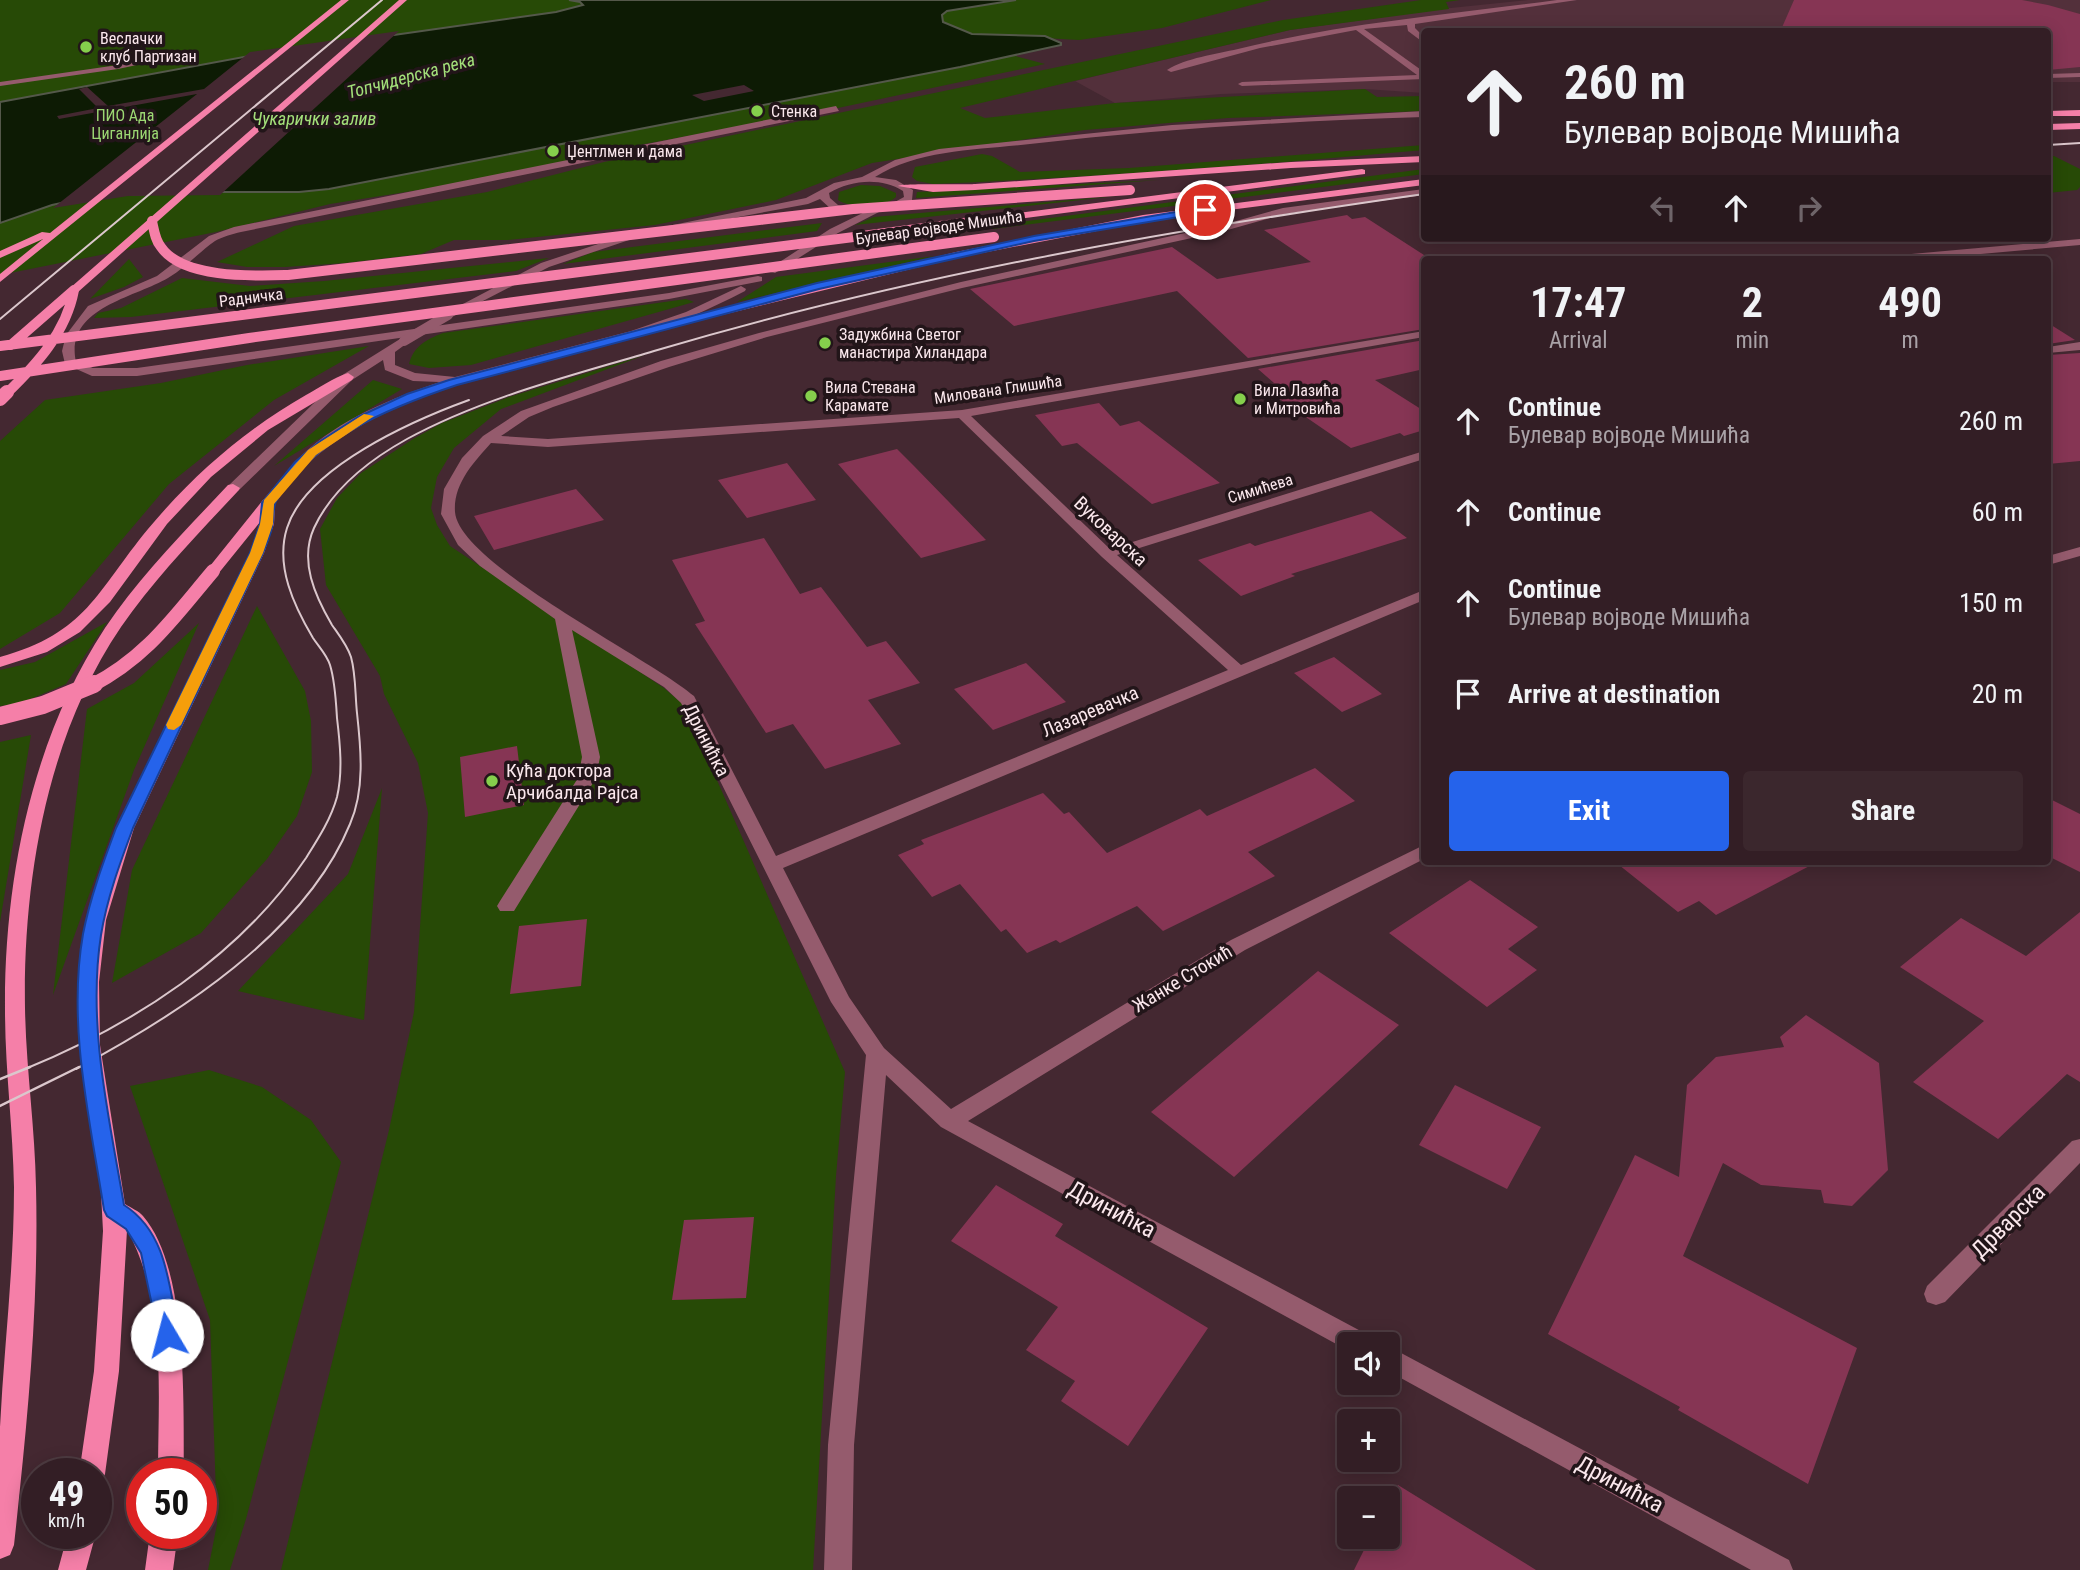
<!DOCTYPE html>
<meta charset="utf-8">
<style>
body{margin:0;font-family:"Roboto Condensed",sans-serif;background:#3b272d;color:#f1f3f6;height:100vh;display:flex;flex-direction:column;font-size:26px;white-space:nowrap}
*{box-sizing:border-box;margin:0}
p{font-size:23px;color:#a9a2a7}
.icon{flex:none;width:38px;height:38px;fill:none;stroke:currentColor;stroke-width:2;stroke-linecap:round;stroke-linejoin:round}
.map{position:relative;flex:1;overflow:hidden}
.sheet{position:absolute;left:1421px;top:256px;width:630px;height:609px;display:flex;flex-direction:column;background:#331e25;border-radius:7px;box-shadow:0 4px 18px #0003,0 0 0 2px #4e3c42}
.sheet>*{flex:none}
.top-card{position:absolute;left:1421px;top:28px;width:630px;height:214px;border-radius:7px;box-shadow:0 4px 18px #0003,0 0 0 2px #4e3c42;background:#331e25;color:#f1f3f6;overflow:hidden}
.controls{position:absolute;left:1337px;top:1332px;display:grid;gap:14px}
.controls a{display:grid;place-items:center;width:63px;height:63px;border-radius:7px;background:#331e25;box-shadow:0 4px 18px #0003,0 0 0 2px #4e3c42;font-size:35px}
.speed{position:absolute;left:21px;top:1458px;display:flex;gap:14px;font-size:35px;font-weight:700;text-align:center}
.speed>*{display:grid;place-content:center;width:91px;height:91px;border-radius:50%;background:#331e25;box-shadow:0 4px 18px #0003,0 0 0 2px #4e3c42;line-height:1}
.speed small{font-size:18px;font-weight:400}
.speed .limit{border:10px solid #d22;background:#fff;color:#111}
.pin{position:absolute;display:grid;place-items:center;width:60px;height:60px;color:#fff;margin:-30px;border:4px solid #fff;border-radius:50%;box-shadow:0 2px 7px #0007}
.me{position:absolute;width:77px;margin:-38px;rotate:352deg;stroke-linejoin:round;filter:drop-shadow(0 0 5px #0008)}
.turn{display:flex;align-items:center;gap:24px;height:147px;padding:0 28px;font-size:32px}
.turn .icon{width:91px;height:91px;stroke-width:2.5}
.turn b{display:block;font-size:49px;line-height:60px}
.lanes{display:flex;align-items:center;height:66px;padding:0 28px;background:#0003;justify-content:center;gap:35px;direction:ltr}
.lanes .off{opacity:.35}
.eta{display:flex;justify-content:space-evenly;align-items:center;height:119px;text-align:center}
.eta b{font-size:42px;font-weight:700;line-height:49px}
.button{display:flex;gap:14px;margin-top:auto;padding:14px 28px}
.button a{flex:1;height:80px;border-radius:7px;background:#2563eb;color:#fff;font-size:28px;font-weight:700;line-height:80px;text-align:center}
.button a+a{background:#3b272d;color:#f1f3f6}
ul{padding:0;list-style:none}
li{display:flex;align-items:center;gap:21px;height:91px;padding:0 28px}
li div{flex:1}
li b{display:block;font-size:26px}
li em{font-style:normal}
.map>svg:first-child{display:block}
.built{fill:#53303b}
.green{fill:#274a06}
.water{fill:#0d1b04;stroke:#54584a;stroke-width:2}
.pier{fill:#442831}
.building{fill:#863554}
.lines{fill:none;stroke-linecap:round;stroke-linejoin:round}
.minor{fill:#955b6d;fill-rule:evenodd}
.major{fill:#f57fa8;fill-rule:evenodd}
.tram-far1{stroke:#dbc7cc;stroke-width:2}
.tram{stroke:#dbc7cc;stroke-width:2.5}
.minor-bridge{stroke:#955b6d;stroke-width:10}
.major-bridge-far2{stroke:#f57fa8;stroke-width:10}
.major-bridge-far1{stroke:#f57fa8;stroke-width:14}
.major-bridge{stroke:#f57fa8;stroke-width:18}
.route{fill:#2563eb;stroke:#184099;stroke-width:2}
.slow{fill:#f59e0b}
.poi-dot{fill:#85cf4c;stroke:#221519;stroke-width:2.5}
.labels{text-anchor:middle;stroke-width:7;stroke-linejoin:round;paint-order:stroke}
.far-poi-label{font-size:16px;fill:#fbe8ed;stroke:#221519;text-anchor:start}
.far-park-label{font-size:16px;fill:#9cd873;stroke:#221519}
.far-street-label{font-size:16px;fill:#fbe8ed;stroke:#221519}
.far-water-label{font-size:18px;font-style:italic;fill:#a3e07a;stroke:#221519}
.street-label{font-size:19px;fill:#fbe8ed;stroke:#221519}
.poi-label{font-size:19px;fill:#fbe8ed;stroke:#221519;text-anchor:start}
.near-street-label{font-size:23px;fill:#fbe8ed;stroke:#221519}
</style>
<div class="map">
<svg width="2080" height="1570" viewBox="0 0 2080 1570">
<rect width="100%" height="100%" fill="#442831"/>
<path class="built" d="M1528 0H2080V82H2048V32H1424V93L1365 89 1221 94 1115 103 1075 81 1290 30 1441 9Z"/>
<path class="green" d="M0 0H806L1045 64 838 108 607 151 580 159 463 183 330 204 216 232 0 275Z
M1016 0H1271L1162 28 1079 40 972 34 943 22 942 15 947 11Z
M1421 0H1460L1446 2 1449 9 1290 30 960 108 985 118 1115 103 1365 89 1377 97 1424 96V111L1228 118 1085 130 872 163 776 200 655 225 508 240H454L421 254 345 263 285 267H247L217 262 294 226 487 192 604 162 1283 20Z
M1424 145V150C1261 165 1097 177 933 184L917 181 912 177 915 167 982 154 992 156 1020 172 1129 168Z
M2054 156 2080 169V187L2077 190 2048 193V157Z
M1424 169V174L993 229 990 226Z
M1159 180 916 198 917 192Z
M861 185 880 186 896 193V197C884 208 852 209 838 200L839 192Z
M1117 196 855 225 874 217Z
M822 223 817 231 563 264 593 252Z
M935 256 737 302 776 277Z
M549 258 516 271 131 317 94 318 98 313 121 308 182 278 250 286 324 281Z
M129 259 143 277 124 287 90 299Z
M686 299 694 302 471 365 429 368 409 364C414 346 425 340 443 333Z
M369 346 274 400 169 484 60 613 0 649V441L45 400 161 383 247 365Z
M645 355 501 409 454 448 437 477 431 508 437 525 450 546 664 688 684 705 845 1072 836 1176 813 1570H281L389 1130 414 1012 428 813 418 763 384 694 380 676 326 585 320 529 337 498 361 473 413 439 442 423 509 397Z
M373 380 402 389 274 466Z
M257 606 305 691 311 721 312 772 297 816 267 859 201 933 112 983 132 870Z
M107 622 66 684 21 703 0 706V670L35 662Z
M199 623 134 770 53 995 87 709 134 683Z
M31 735 0 922V742Z
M382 788 364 1020 238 991 348 874Z
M209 1070 262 1087 311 1120 341 1162 246 1519 230 1570H208L217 1524 210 1320 130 1086Z"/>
<path class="water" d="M569 0H1016L947 11 942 15 943 22 972 34 1045 36 1061 43V45L960 67 329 189 299 192H212L94 196 52 205 0 223V102L260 54 556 12 583 5 580 2Z"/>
<path class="pier" d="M399 31 220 195 128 196 53 208 197 94 59 119 57 116 98 108 79 89 87 87 108 106 204 89 250 52Z
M744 85 754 91 704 101 692 95Z"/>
<path class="building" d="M1794 0H2022L2048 5 2080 14V67L2048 70V32H1780Z
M1347 215 1352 219 1365 217 1424 255V329L1248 358 1177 291 1014 326 970 289 1172 247 1217 279 1311 262 1264 230Z
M2048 323 2075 340 2048 344Z
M1424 340V369L1375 380 1424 411V430L1404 436 1400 433 1351 448 1262 387 1274 383 1258 369Z
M2080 353V461L2048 464V355Z
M1099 403 1120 426 1139 421 1220 483 1152 504 1077 443 1062 446 1035 415Z
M897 449 914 466 986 540 921 558 838 464Z
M787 463 816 500 747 518 718 480Z
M576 489 604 520 494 550 474 516Z
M1371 511 1407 538 1291 574 1295 576 1241 596 1198 560 1250 543 1255 546Z
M764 538 800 594 821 587 867 647 886 641 920 683 868 700 901 744 825 769 793 724 766 733 695 624 705 621 672 560Z
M1334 657 1382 694 1342 712 1294 673Z
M1026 663 1066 702 993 730 954 689Z
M517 746 524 805 465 817 460 757Z
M1315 768 1355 801 1248 852 1275 876 1163 931 1137 906 1060 943 1056 940 1027 953 1006 929 1001 932 960 884 932 897 898 855 924 844 921 840 1043 793 1064 814 1069 812 1107 853 1200 809 1207 816Z
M2048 798 2080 814V872L2048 856Z
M1614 861H1819L1716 915 1699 901 1678 912Z
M1470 880 1538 927 1508 949 1537 970 1487 1007 1389 933Z
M2080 912V1082L2067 1074 1998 1139 1913 1082 1984 1021 1900 967 1961 918 2026 956Z
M587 919 581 986 510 994 519 926Z
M1318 971 1399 1025 1234 1177 1151 1112Z
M1806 1015 1879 1063 1888 1170 1852 1206 1824 1203 1821 1190 1761 1185 1723 1163 1683 1256 1857 1348 1808 1484 1678 1410 1680 1407 1548 1334 1635 1155 1679 1177 1687 1085 1716 1057 1784 1047 1780 1037Z
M1455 1085 1541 1127 1507 1189 1419 1145Z
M996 1185 1063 1224 1055 1236 1208 1328 1128 1446 1061 1401 1075 1381 1026 1350 1058 1307 951 1241Z
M754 1217 746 1298 672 1300 684 1220Z
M1398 1485 1536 1570H1354L1371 1536H1388V1505Z"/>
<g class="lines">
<path class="minor" d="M1557 0H1577L1415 24V28L1424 37V43L1408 31 1407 25 1364 29 1424 72V79L1242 86 1238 84 1242 82 1417 75 1356 30 1260 48 1171 72 1167 70C1186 58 1216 54 1238 49 1343 23 1448 15 1557 0Z
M162 55 165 59 118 69 0 86V82L118 65Z
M2080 73V77L2048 78V74Z
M836 106 839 111 241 232C232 234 222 237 215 241 198 253 185 268 168 278 134 298 64 308 76 362L93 368H137L669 293 758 276 762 277V281L669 299 137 376H92L65 364 62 351 66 335 88 306 157 276 209 236 234 227Z
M1424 111V117C1292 121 1161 129 1030 144 980 150 920 149 875 177L896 180 913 190 912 200 891 211 882 209 904 197 903 191C881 177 851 180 829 193L830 198 838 205 859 209V213L855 214 831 209 820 199 808 204 658 232 653 229 806 198 834 183 862 177 895 160 939 149 1172 125Z
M1424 189V195L1284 214 1224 231 962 288 767 337 669 367 553 407 529 417 501 436 548 439 962 410 1424 331V337L971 416 1110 549 1424 451V459L1117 555 1241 665 1419 592 1424 591V600L783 868 849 997 884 1048 951 1109 1231 940 1424 845V859L1245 950 968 1121 1370 1336 1373 1344H1349V1351L941 1127 886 1075 854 1445 852 1570H824L828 1445 866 1055 831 1002 681 703 664 687 572 630 600 757 596 778 514 911H500L497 906 500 901 578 778 582 757 555 619 480 566 458 545 441 514 444 489 462 458 483 436 521 411 661 361 759 333 961 282 1222 225 1283 208ZM959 418 1102 557 1228 670 776 856 694 696C650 658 459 564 455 512 453 484 474 462 491 443L548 447Z
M875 207 880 210 879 212 838 233 775 273 766 271 830 229Z
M631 233 636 236 635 238 549 267 452 317 442 315 541 263Z
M2080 239V245L1925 259H1884L1889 256Z
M741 286 746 289 745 291C710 309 675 325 637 336 528 368 410 382 319 454 301 468 287 488 273 506H263V500C276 485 288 469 302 455 340 419 392 398 440 382L413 381 385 370 383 360 352 380 238 491H228L226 488 344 374 400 339 410 341 395 352V365L415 373 455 377 631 331 686 312Z
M2080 342V350L2048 353V347Z
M2080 547V556L2048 565V556Z
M2080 1139V1163L1945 1302 1936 1305 1927 1302 1924 1294 1927 1286 2072 1141Z
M1388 1346 1789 1560 1793 1570H1751L1388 1371Z"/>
<path class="major" d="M341 0H349L0 282V274L43 239 0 258V251L42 232 50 233Z
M399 0H407L78 292H70V288Z
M2080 110V116H2048V111Z
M2080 123V129L2048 130V124Z
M1424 156V162L1291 168 975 190 933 192 898 186C902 183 963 185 975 184L1291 162Z
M1362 169 1365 170V174L979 224 974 221 979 218Z
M1424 179V185L1159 219 956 258 660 330 654 327 956 252 1143 215Z
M348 373 354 377 352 380 268 430 211 477 167 524 110 602 80 632 47 652 0 667V657C87 633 96 592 148 529 193 475 245 430 306 395 319 388 333 378 348 373Z
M233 484 240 488 238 491C197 535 155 578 121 627 47 736 23 879 25 1008 26 1068 35 1127 36 1187 39 1307 27 1426 14 1545L10 1555 0 1559C0 1515 0 1471 0 1427 4 1347 14 1268 14 1187 13 1128 5 1069 5 1010 4 879 32 739 105 628 140 576 185 531 228 485Z
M268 499 275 503 274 524 264 553 134 828 106 920 99 982 100 1045 125 1204C131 1208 139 1211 143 1216 189 1269 183 1406 184 1474H158C158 1394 167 1301 127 1230L119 1371 105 1474 101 1483 96 1485V1474H79L94 1371 103 1231 101 1193 79 1045V982L87 920 116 828 250 553 260 522 218 574 213 575 206 571 263 500Z
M68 1533H96L86 1570H58Z
M150 1533H178L173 1570H145Z"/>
<path class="tram-far1" d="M2048 145 2080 143
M0 319 382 0
M25 1069C133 1025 240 956 306 858 318 839 331 819 337 797 343 772 340 743 337 718 336 701 335 681 330 665 327 655 319 647 313 638 294 606 275 566 287 528 306 467 414 420 469 400
M76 1069C177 1015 305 934 350 824 365 790 361 749 357 713 355 695 356 675 351 657 347 645 339 635 332 625 315 596 299 561 314 528 332 489 371 459 407 439 484 397 571 376 654 351 906 276 1164 231 1424 194"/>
<path class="tram" d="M0 1079 30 1067
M0 1106 79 1067"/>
<path class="minor-bridge" d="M404 341 448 315"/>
<path class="major-bridge-far2" d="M152 221C154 230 155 240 161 247 183 279 254 276 288 275L853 209 1130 190
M11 345 74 290
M0 346 979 221
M0 376 249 338 994 237
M6 394C36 365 66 333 74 290"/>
<path class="major-bridge-far1" d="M0 399 7 392
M91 686C147 657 174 617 213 571"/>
<path class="major-bridge" d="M0 716 43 705 94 684"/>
</g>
<path class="route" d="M1205 207 1209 208V212L1034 241 819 289 457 385C391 407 313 438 276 501 273 507 274 515 273 522 272 532 267 543 263 553L133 828C120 863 107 898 101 935 87 1025 109 1117 124 1205 168 1233 169 1288 179 1335L175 1343 167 1346 160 1343 141 1253 126 1229 107 1216 104 1210C90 1120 67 1025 83 934 90 898 103 863 116 828L250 553 260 524 262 503 295 462 319 442 358 417 407 394 449 380 817 283 1034 236Z"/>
<path class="slow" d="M364 414 374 416 316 455 274 504 273 524 263 553 181 725 174 730 168 729 166 725 250 553 260 524 264 500 308 450Z"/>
<g class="poi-dot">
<circle cx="86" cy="47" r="7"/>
<circle cx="757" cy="111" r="7"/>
<circle cx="553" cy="151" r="7"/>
<circle cx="825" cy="343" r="7"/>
<circle cx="811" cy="396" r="7"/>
<circle cx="1240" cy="399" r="7"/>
<circle cx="492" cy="781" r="7"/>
</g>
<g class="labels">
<g class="far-poi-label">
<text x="100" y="44">Веслачки<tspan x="100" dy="18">клуб Партизан</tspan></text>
<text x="771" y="117">Стенка</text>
<text x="567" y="157">Џентлмен и дама</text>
<text x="839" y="340">Задужбина Светог<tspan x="839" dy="18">манастира Хиландара</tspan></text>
<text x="825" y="393">Вила Стевана<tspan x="825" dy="18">Карамате</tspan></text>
<text x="1254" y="396">Вила Лазића<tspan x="1254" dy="18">и Митровића</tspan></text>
</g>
<g class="far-park-label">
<text x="125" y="121">ПИО Ада<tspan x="125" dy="18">Циганлија</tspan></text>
</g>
<g class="far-street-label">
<text transform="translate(939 227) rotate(-8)" y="6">Булевар војводе Мишића</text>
<text transform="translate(251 297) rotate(-7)" y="6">Радничка</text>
<text transform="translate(998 389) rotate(-8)" y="6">Милована Глишића</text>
<text transform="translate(1260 488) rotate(-17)" y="6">Симићева</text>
</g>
<g class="far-water-label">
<text transform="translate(411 76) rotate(-15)" y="6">Топчидерска река</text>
<text x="314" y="125">Чукарички залив</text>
</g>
<g class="street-label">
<text transform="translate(1111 531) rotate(43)" y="7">Вуковарска</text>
<text transform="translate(1090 711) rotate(-23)" y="7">Лазаревачка</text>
<text transform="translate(707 740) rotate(63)" y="7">Дринићка</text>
<text transform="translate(1182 978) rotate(-31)" y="7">Жанке Стокић</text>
</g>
<g class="poi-label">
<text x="506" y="777">Кућа доктора<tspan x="506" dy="22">Арчибалда Рајса</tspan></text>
</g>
<g class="near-street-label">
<text transform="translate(1112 1209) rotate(28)" y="8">Дринићка</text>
<text transform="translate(2008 1221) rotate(-45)" y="8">Дрварска</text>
<text transform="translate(1620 1484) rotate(28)" y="8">Дринићка</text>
</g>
</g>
</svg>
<div class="controls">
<a><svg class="icon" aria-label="sound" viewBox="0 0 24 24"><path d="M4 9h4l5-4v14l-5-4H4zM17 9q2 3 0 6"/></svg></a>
<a>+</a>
<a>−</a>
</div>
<div class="speed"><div>49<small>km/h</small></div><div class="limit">50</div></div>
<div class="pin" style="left:1205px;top:210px;background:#d93025"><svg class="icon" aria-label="arrive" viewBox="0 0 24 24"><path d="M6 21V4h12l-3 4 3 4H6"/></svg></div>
<svg class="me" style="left:167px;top:1335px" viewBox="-20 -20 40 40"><circle r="19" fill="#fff"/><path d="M0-13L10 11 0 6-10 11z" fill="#2563eb"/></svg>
<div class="top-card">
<div class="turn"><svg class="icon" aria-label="ahead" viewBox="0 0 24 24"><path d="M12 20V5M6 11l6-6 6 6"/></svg><div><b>260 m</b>Булевар војводе Мишића</div></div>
<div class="lanes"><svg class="icon off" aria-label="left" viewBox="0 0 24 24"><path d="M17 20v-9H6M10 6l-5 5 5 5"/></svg><svg class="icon" aria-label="ahead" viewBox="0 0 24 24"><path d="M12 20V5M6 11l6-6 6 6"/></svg><svg class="icon off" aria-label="right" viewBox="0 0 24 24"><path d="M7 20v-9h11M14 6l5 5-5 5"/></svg></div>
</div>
<section class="sheet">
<div class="eta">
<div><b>17:47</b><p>Arrival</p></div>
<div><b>2</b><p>min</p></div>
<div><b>490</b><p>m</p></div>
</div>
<ul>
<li><svg class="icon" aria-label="ahead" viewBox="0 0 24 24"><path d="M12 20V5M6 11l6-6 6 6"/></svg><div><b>Continue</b><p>Булевар војводе Мишића</p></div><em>260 m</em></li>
<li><svg class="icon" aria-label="ahead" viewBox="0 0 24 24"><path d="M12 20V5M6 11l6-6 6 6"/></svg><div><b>Continue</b></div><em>60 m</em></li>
<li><svg class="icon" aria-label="ahead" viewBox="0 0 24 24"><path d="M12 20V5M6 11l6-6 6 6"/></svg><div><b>Continue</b><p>Булевар војводе Мишића</p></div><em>150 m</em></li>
<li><svg class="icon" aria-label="arrive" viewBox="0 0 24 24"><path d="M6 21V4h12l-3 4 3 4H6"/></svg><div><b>Arrive at destination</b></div><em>20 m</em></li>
</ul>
<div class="button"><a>Exit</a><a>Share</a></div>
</section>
</div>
